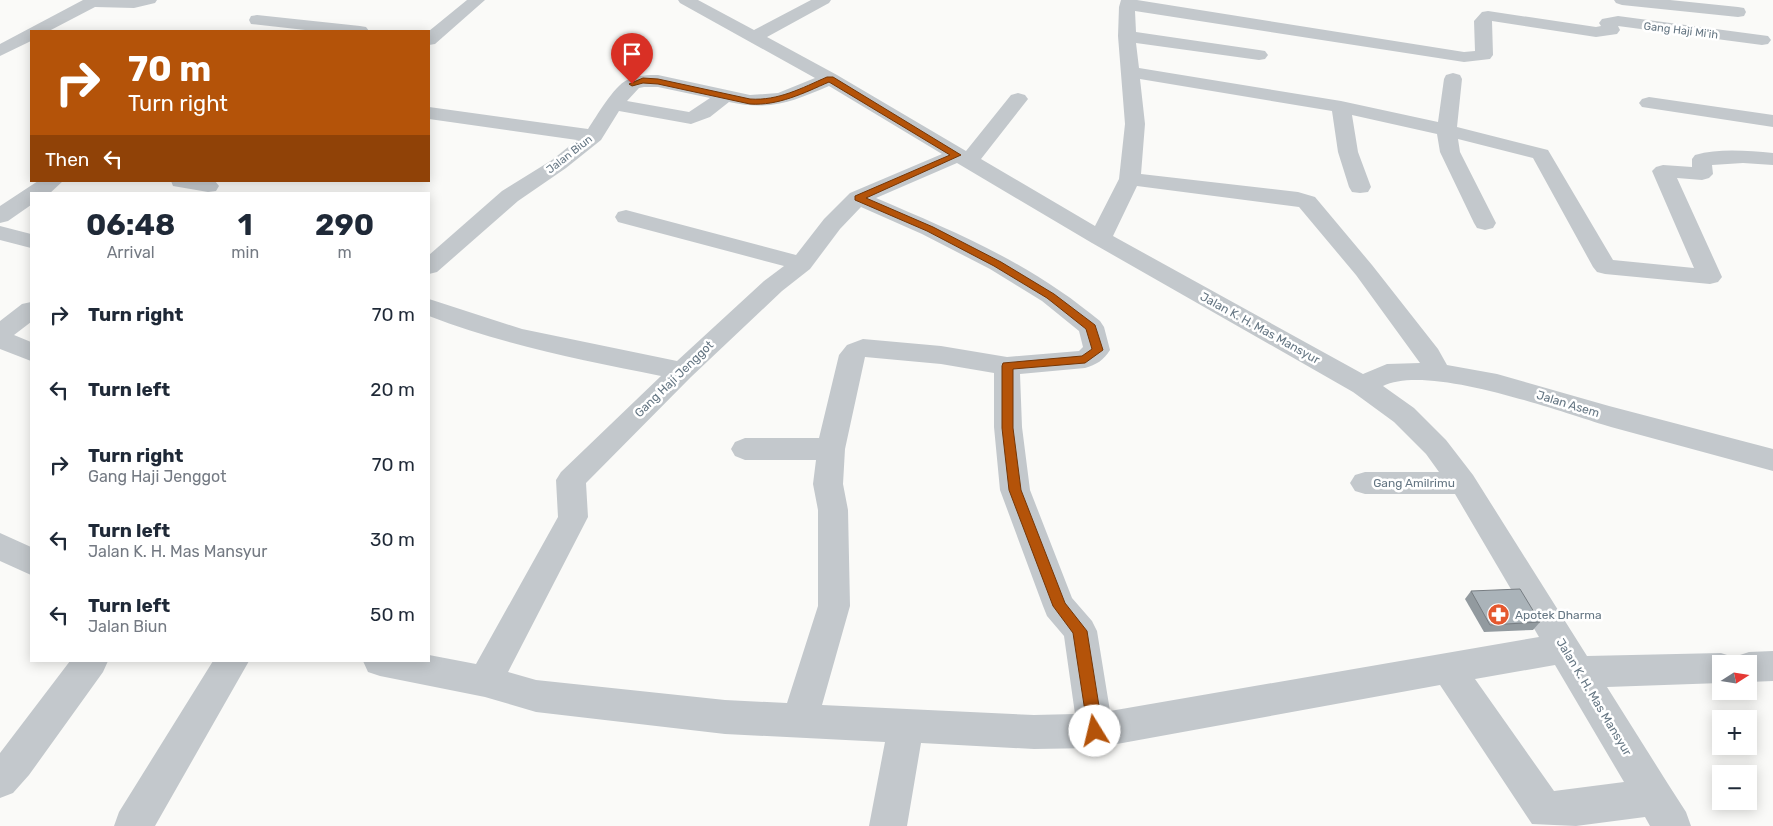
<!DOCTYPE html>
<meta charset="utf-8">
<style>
body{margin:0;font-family:Rubik,sans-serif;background:#f6f6f7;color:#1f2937;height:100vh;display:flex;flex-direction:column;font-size:19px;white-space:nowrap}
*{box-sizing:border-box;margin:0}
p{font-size:16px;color:#747a83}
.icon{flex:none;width:28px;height:28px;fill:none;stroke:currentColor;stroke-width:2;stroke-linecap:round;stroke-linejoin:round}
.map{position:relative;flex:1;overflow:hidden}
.details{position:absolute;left:30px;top:192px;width:400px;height:470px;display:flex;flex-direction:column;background:#fff;border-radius:0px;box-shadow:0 2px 12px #0003}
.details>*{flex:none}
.hud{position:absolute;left:30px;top:30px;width:400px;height:152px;border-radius:0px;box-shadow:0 2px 12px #0003;background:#b45309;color:#fff;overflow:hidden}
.needle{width:32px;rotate:78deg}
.controls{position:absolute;left:1712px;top:655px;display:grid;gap:10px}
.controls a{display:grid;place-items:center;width:45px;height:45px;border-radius:0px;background:#fff;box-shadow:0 2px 12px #0003;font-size:25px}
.pin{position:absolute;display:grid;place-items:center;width:42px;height:42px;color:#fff;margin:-51px -21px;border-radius:50% 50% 50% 0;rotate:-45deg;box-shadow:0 0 5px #0007}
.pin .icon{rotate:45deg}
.me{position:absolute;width:55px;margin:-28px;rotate:351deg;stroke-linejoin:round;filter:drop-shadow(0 0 4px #0008)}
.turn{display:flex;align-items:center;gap:18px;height:105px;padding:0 15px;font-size:22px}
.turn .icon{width:65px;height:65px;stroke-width:2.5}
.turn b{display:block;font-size:35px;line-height:42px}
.then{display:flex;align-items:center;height:48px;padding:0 15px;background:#0003;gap:10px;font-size:19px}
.eta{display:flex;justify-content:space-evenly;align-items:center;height:85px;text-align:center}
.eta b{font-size:30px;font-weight:700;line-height:35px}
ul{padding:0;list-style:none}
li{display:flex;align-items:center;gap:15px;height:75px;padding:0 15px}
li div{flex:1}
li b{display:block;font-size:19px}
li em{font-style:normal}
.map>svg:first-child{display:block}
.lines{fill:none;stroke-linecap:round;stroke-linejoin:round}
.minor{fill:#c3c8cc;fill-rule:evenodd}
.wall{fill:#929a9f}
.building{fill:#aab3b9;stroke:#777d82}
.route{fill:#b45309;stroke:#753606}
.labels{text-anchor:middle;stroke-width:5;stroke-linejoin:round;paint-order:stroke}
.far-street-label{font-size:11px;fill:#657683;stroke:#fff}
.street-label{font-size:12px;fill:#657683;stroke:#fff}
.poi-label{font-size:12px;fill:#657683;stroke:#fff;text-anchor:start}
</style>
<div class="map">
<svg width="1773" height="826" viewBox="0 0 1773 826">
<rect width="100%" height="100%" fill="#fafaf8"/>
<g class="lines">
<path class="minor" d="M83 0H157L155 3 134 8 95 7 49 31H31V41L0 56V44Z
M467 0H485L435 44 429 45V31Z
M678 0H698L754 30 811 0H831L829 3 767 37 837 75 966 151 1011 95 1018 93 1025 95 1028 99 981 159 1095 226 1119 179 1125 124 1118 36 1119 7 1121 0H1137L1464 52 1475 51 1474 21 1482 12 1488 11 1596 27 1601 26 1599 23 1602 19 1618 16 1768 36 1771 40 1768 44 1762 45 1618 26 1620 30 1617 34 1596 37 1492 21 1493 55 1490 59 1464 62 1135 11 1136 32 1259 50 1265 51 1268 55 1265 59 1259 60 1136 43 1139 68 1341 101 1438 122 1444 79 1446 75 1453 73 1460 75 1462 79 1457 127 1548 150 1613 260 1694 268 1652 171 1656 167 1663 165 1692 167V159L1695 155C1720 148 1748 151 1773 153V165L1743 163 1712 165 1713 174 1709 178 1702 180 1677 178 1722 277 1718 282 1710 284 1605 274 1597 272 1593 267 1533 158 1458 139 1460 152 1496 223 1493 228 1485 230 1477 228 1474 223 1440 152 1437 134 1352 115 1358 152 1371 187 1368 192 1360 193 1352 192 1349 187 1338 152 1332 111 1140 79 1145 124 1141 174 1298 192 1315 197 1372 265 1438 349 1447 365 1497 374 1609 406 1773 449V471C1719 456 1665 442 1611 427 1560 412 1429 363 1383 386L1414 408 1446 440 1473 475 1587 656 1721 653 1733 657 1735 661 1737 656 1749 652 1773 651V681L1749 682V664H1721V683L1607 687 1668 784 1686 812 1691 826H1650L1645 817 1576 826 1532 824 1440 685 1095 748 1034 749 921 743 907 826H869L885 742 725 734 536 712 485 697 380 676 368 672 363 661H429V655L476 664 558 517 556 480 561 472 661 376C582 360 504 345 429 316V299L522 329 677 361 764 281 784 266 618 222 615 217 618 212 626 210 796 255 824 219 850 193 942 154 829 86C792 102 769 111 729 102L710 117 691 124 619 111 601 140 566 168 518 201 437 272 429 274V255L502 191 552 160 577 140 429 119V107L588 129C596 117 614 86 627 80 637 75 648 75 658 75L750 95 778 93 815 78 680 3ZM644 87H658L710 98 689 112 627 101 639 88ZM957 163 1092 243 1353 392 1394 422 1426 454 1439 472H1365L1355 475 1350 483 1355 491 1365 494H1455L1539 637 1110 711 1097 631 1092 621 1072 598 1030 490 1022 427 1020 374 1085 368C1096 365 1104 360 1110 350L1104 327 1100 321C1087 311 1074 300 1060 291 1004 252 939 225 876 198ZM1137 186 1299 207 1356 275 1420 363 1387 364 1363 374 1113 236ZM861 207 922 234 990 269 1042 301 1079 331 1083 347 1079 351 1007 357 941 346 863 339 847 345 839 355 819 438H745L735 442 731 449 735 456 745 460H816L813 484 818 510V606L787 703 725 700 536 680 508 672 588 517 586 483 691 377 782 291 810 269 840 229ZM865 357 941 364 994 373V427L1000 490 1043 606 1047 616 1064 636 1075 714 1034 715 822 705 850 606 848 510 843 484 845 449ZM1555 665 1624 782 1554 791 1475 679Z
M1614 0H1670L1738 7 1744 8 1746 12 1744 16 1738 17 1622 5 1616 3Z
M257 15 360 26 366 27 369 31H314L251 24 249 20 251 16Z
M1649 97 1773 115V127L1642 107 1639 103 1642 99Z
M38 181H63L49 194H31V205L8 221 0 223V206Z
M171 181H215L219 186 216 191 208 192 173 186Z
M0 226 31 234V248L0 240Z
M31 302V322L14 335 31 342V361L0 349V321L22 304Z
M0 533 31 547V575L0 561Z
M70 661H108L103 672 29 775 13 793 0 798V753Z
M213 661H249L155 826H114L119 812Z"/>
</g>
<path class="wall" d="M1471 591 1540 622 1533 630 1484 632 1465 599Z"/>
<path class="building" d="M1520 589 1540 622 1490 625 1471 591Z"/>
<path class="route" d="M827 77H833L961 155 866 198 933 227 1001 262 1054 294 1095 325 1103 350 1085 363 1013 369V428L1021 490 1065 603 1087 631 1103 731 1101 736 1095 738 1090 736 1088 731 1073 633 1053 606 1009 490 1002 428V366L1003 363 1082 356 1092 349 1086 329 1047 298 994 266 927 231 855 200V196L950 155 829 82C804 93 778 106 750 104L658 84 643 83 632 86 629 84 643 78 658 79 750 99C778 101 802 88 827 77Z"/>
<defs>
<symbol id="pharmacy-disc" viewBox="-11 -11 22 22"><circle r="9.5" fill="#e4572e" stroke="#fff"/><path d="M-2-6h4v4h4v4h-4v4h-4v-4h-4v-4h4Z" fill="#fff"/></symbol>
</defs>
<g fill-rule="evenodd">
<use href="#pharmacy-disc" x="1486" y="602" width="25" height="25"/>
</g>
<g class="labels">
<g class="far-street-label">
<text transform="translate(1681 30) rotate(7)" y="4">Gang Haji Mi'ih</text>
<text transform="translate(569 154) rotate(-38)" y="4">Jalan Biun</text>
</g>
<g class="street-label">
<text transform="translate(1260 328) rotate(29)" y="4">Jalan K. H. Mas Mansyur</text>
<text transform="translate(674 379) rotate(-44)" y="4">Gang Haji Jenggot</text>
<text transform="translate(1568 404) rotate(17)" y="4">Jalan Asem</text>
<text x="1414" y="487">Gang Amilrimu</text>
<text transform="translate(1594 697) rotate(59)" y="4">Jalan K. H. Mas Mansyur</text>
</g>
<g class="poi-label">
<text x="1515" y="619">Apotek Dharma</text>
</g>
</g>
</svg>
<div class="controls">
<a><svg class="needle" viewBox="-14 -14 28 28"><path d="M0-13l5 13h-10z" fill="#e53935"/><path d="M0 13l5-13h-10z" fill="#747a83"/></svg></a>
<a>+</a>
<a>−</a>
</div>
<div class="pin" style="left:632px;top:84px;background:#d93025"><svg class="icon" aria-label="arrive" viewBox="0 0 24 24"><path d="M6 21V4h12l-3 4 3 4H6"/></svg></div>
<svg class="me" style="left:1095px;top:731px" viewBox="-20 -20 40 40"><circle r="19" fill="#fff"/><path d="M0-13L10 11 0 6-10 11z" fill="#b45309"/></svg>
<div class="hud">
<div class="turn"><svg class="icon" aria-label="right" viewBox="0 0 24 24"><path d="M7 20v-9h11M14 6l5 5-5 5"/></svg><div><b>70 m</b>Turn right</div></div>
<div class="then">Then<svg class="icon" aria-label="left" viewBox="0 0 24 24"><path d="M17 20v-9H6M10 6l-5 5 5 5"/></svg></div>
</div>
<section class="details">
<div class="eta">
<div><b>06:48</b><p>Arrival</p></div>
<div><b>1</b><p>min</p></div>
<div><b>290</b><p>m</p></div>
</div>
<ul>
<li><svg class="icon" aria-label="right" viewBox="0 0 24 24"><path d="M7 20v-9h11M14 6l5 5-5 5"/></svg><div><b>Turn right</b></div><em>70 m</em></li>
<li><svg class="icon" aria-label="left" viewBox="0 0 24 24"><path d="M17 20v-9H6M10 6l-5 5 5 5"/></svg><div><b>Turn left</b></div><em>20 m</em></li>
<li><svg class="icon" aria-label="right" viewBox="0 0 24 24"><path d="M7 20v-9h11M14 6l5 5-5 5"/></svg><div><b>Turn right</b><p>Gang Haji Jenggot</p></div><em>70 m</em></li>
<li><svg class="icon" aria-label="left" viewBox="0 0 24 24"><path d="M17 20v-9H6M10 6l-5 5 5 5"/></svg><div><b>Turn left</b><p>Jalan K. H. Mas Mansyur</p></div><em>30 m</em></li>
<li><svg class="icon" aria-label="left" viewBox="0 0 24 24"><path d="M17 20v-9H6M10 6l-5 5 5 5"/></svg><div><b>Turn left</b><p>Jalan Biun</p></div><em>50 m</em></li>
</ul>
</section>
</div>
